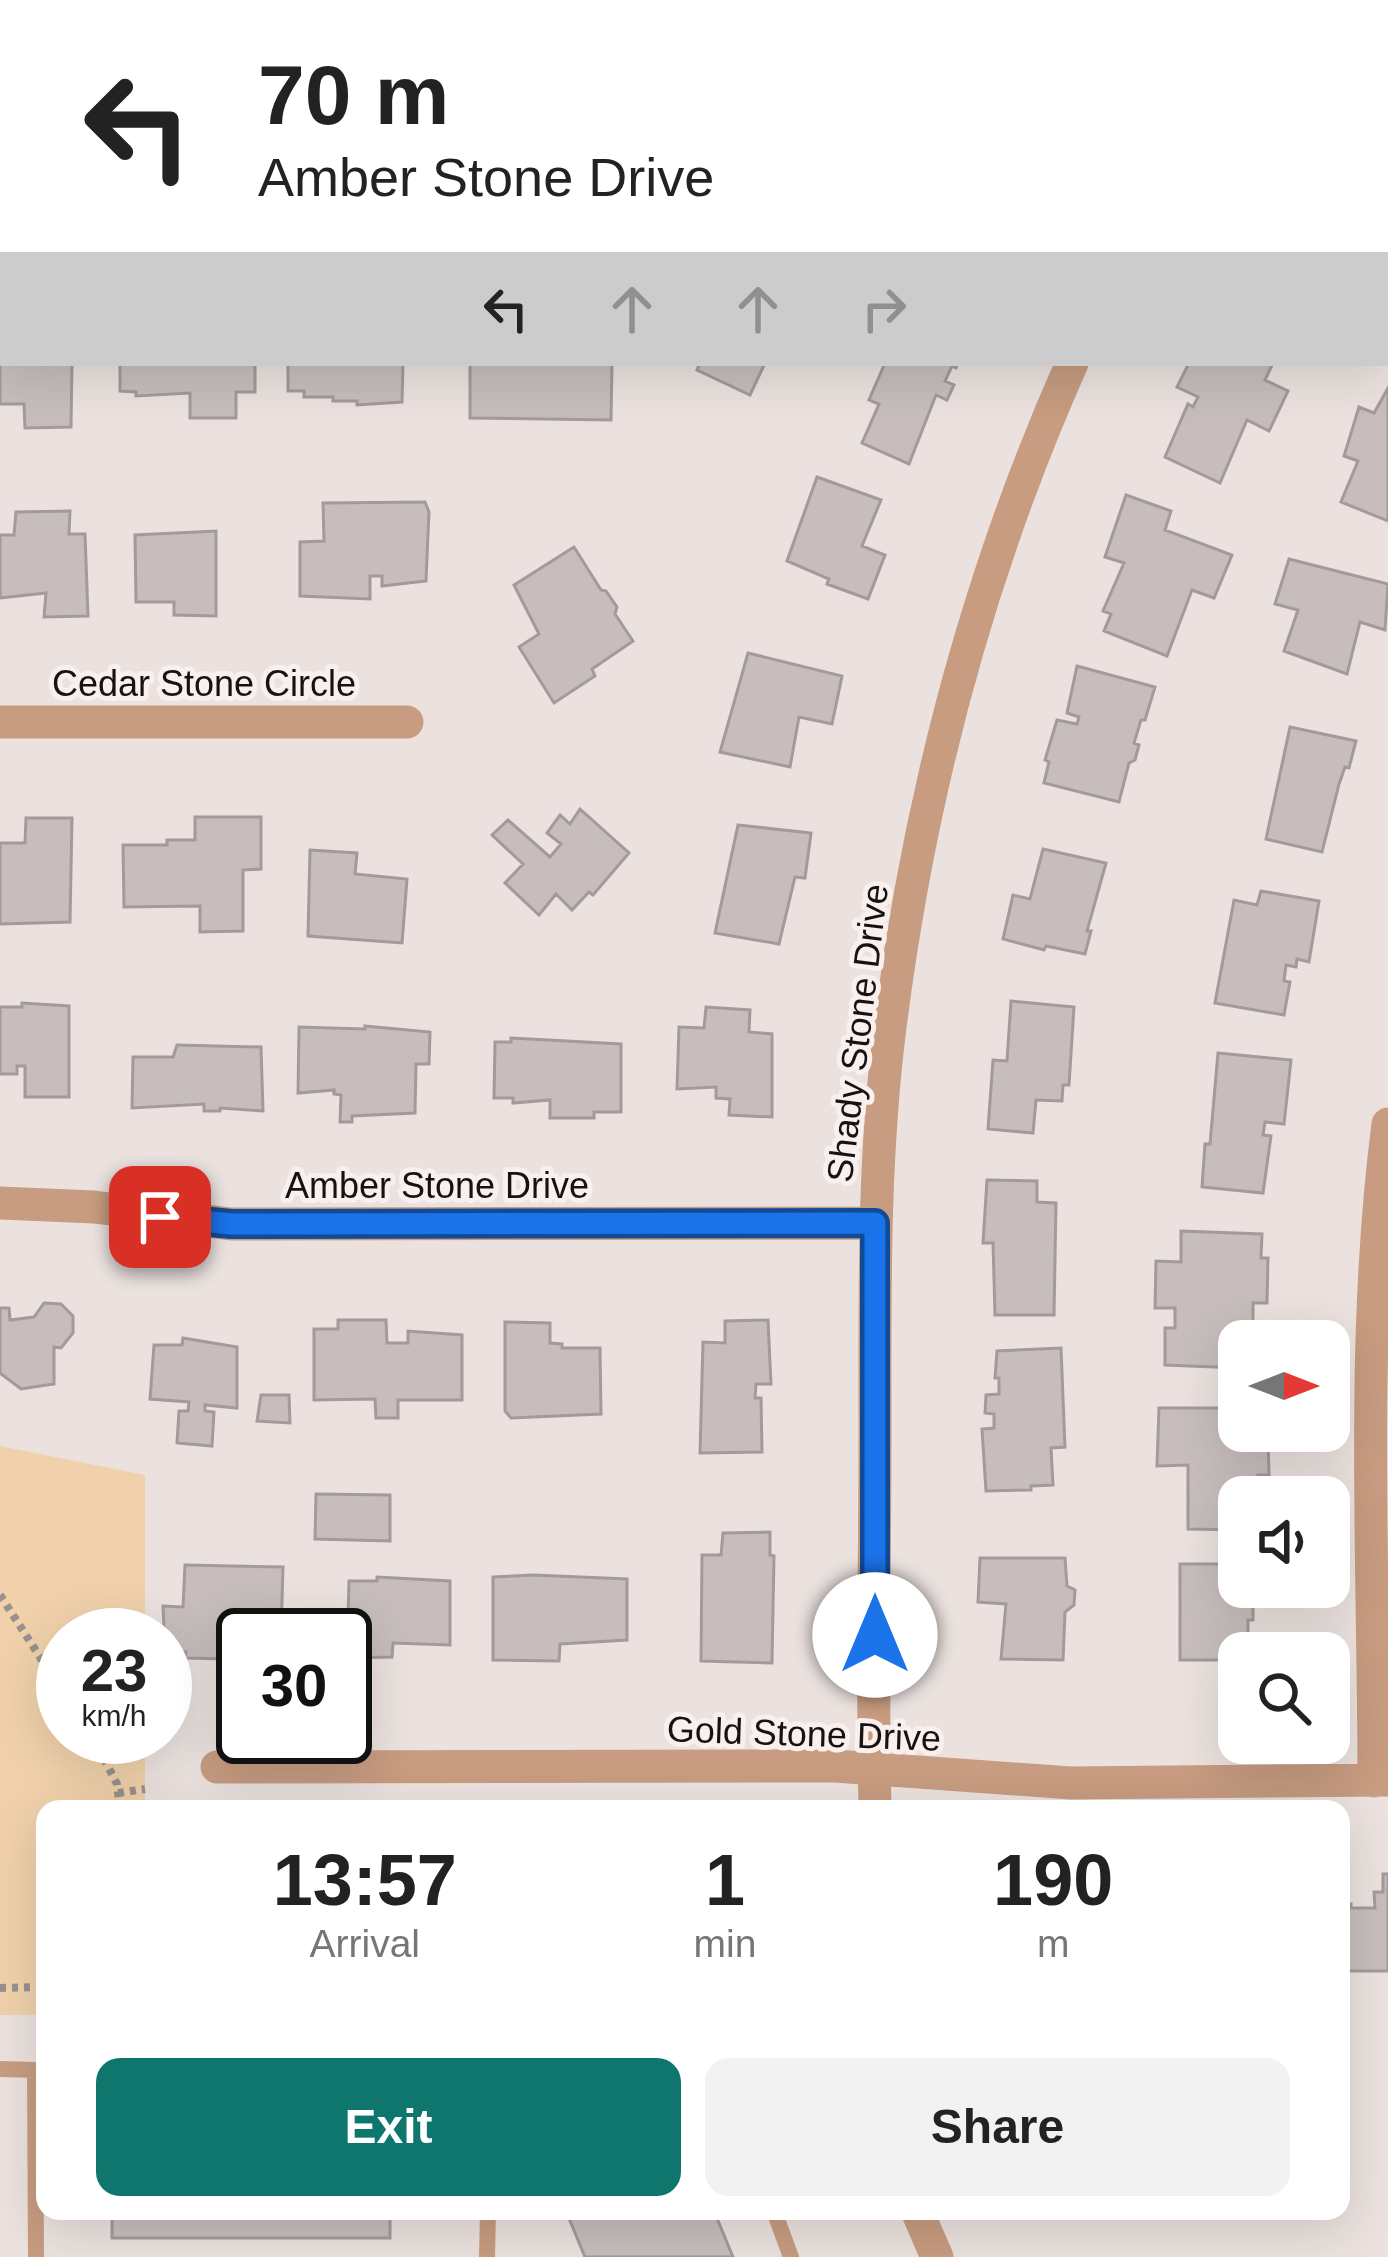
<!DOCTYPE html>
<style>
body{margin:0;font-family:Helvetica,sans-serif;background:#f2f2f2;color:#222;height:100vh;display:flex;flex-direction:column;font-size:45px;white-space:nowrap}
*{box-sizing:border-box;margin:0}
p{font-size:39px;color:#767676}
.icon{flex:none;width:66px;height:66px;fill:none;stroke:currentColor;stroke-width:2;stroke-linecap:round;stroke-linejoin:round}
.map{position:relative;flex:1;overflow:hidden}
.sheet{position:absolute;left:36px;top:1800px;width:1314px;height:420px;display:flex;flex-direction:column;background:#fff;border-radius:24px;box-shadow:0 12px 48px #0002}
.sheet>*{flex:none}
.banner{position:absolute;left:0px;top:0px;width:1389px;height:366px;box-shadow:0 12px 48px #0002;background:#fff;color:#222;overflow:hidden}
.needle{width:78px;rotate:90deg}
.controls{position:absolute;left:1218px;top:1320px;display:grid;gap:24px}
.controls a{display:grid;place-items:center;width:132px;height:132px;border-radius:24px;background:#fff;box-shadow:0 12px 48px #0002;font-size:60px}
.speed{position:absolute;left:36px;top:1608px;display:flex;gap:24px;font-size:60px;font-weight:700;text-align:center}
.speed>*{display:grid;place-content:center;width:156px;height:156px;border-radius:50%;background:#fff;box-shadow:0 12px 48px #0002;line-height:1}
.speed small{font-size:30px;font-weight:400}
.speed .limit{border:6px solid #111;border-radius:18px;background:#fff;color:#111}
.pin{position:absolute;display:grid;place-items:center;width:102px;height:102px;color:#fff;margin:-51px;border-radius:24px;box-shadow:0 6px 18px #0006}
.me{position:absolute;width:132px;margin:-66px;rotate:0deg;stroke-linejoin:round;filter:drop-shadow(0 0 9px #0008)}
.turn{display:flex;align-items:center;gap:42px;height:252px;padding:0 60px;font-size:54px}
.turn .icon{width:156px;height:156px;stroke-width:2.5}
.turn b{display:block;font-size:84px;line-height:102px}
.lanes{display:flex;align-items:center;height:114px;padding:0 60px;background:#0003;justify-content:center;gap:60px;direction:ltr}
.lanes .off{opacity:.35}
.eta{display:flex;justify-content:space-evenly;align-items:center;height:204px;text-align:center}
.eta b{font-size:72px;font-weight:600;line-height:84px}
.primary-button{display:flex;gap:24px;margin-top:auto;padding:24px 60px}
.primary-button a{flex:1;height:138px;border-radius:24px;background:#0f766e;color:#fff;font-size:48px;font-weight:600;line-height:138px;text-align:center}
.primary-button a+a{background:#f2f2f2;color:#222}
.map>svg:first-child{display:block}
.green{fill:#f0d1ab}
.building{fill:#c7bdbd;stroke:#a49a9a;stroke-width:3}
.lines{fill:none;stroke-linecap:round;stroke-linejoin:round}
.path{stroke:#98918f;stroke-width:8;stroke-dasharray:6 6;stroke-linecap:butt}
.lane{stroke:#c79c80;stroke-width:16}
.street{stroke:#c79c80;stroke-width:33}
.route-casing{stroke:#114b97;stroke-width:30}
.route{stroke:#1a73e8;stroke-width:21}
.labels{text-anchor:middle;stroke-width:10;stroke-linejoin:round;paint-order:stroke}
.street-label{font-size:36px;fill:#151211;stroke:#f9efed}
</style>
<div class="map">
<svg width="1388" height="2257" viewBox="0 0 1388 2257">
<rect width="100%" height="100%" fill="#ebe2df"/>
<path class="green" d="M0 1446 145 1475V1635H63V1737H145V1809H45V2015H0Z"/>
<path class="building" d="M525 0H615V3H467Z
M0 341 3 363H72L71 427 25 428 24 404H0Z
M120 363H255V392H236V418H190V393L136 396V392L120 391Z
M288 363H403L402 402 357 405V401H333V397H304V391H288Z
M470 363H612L611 420 470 418Z
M694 363H765L750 395 697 370 699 365Z
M885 363H958L956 368 952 366 945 381 954 385 947 400 936 395 909 464 862 443 879 404 869 400Z
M1189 363H1273L1265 380 1288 391 1269 431 1247 420 1220 483 1165 457 1188 404 1193 407 1198 397 1177 387Z
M1388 388V521L1341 502 1358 461 1344 456 1359 407 1374 413Z
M817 477 881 500 862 546 885 555 868 599 827 584 829 579 787 561Z
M1126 495 1171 511 1165 530 1232 555 1214 598 1192 590 1167 656 1104 631 1111 614 1103 611 1124 563 1105 557Z
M425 502 429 512 426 581 382 586V576H370V599L300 596V542L324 541 323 503Z
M70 511 69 534H85L88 616 44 617 46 593 0 598V535H14L16 512Z
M216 531V616L174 615V602H136L135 535Z
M574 547 601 590 606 591 617 607 615 614 633 641 592 669 595 676 554 703 519 647 539 634 514 585Z
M1289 559 1388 584 1385 630 1360 622 1347 674 1284 651 1298 610 1275 604Z
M748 653 842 676 832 724 799 717 790 767 720 752Z
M1077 666 1155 687 1145 720H1141L1134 743 1139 745 1135 760 1129 763 1119 802 1044 783 1049 762 1045 760 1057 720 1077 724 1079 717 1067 713Z
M1290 727 1356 741 1349 768 1345 767 1339 784 1322 852 1266 839Z
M580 809 629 853 593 895 589 892 572 910 556 894 539 915 505 883 523 864 492 835 508 820 550 857 561 844 547 833 560 815 570 824Z
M195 817H261V869L243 870V931L200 932V906L124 907 123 845H167V840H195Z
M26 818H72L70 922 0 924V843H25Z
M738 825 811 833 805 878 795 877 779 944 715 933Z
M1043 849 1106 863 1087 931H1091L1085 954 1046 946 1044 950 1003 939 1013 895 1030 899Z
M310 850 357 853 355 874 407 879 402 943 308 936Z
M1261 891 1319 901 1309 962 1297 959 1296 967 1286 965 1284 981 1290 982 1284 1015 1215 1003 1234 900 1257 905Z
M1011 1001 1074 1007 1069 1085H1063L1062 1101 1036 1100 1033 1133 988 1129 993 1060 1007 1061Z
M22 1003 69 1006V1097H25V1066H17V1074H0V1007H22Z
M706 1007 750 1010 749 1032 772 1034V1117L729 1115 730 1099 716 1098V1087L677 1089 679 1027 704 1028Z
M365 1026 430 1032 429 1064H416L415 1113 352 1116V1122H340L341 1095 334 1094V1090L298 1093 299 1027 365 1029Z
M511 1038 621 1044V1112H594V1118H550V1100L513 1103V1098H494L495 1042H511Z
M177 1045 261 1047 263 1111 220 1108V1111H204V1104L132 1108 133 1057H173Z
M1218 1053 1291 1060 1284 1124 1265 1122 1263 1135 1271 1136 1263 1193 1202 1187 1205 1144H1210Z
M987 1180 1037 1181V1202L1056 1203 1054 1315H995L993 1243H983Z
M1181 1231 1262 1234 1261 1258H1268L1267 1303H1253V1325L1242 1324 1241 1335 1250 1336V1341H1239V1368L1165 1365V1328H1175V1308H1155L1156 1261 1181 1262Z
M44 1303 61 1304 73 1316V1333L61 1348 54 1347V1384L21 1389 0 1373V1308H9L10 1320 34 1317Z
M338 1320H386L387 1343H408V1331L462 1335V1400H398V1418H376L375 1399 314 1400V1329H338Z
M768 1320 771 1384H756L755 1398H761L762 1452 700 1453 703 1342 725 1343V1321Z
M505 1322 550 1323V1343L562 1344V1348H600L601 1414 511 1418 505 1411Z
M183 1338 237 1347V1408L205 1405V1411L214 1412 212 1446 177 1443 179 1411H188L189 1402 150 1399 154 1345H182Z
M1061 1348 1065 1447 1051 1448 1053 1485 1031 1486V1490L986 1491 982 1429 994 1428V1414L985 1413 986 1395 999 1394V1378H995L997 1351Z
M261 1395H289L290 1423 257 1421Z
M1159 1408H1239V1431H1268L1269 1475H1258V1487H1247V1497H1239V1530L1188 1529V1465L1157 1466Z
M316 1494 390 1495V1541L315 1539Z
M770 1532V1555L774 1556 772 1663 701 1661 702 1555H721L723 1533Z
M980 1558H1065L1067 1586 1075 1590 1074 1605 1065 1612 1063 1660 1001 1659 1006 1604 978 1602Z
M1180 1564H1239V1587H1270V1604H1253V1620H1248V1653H1239V1660H1180Z
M185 1565 283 1567 281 1635H243V1648H227L226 1659 185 1658 186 1652H165L163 1606 183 1607Z
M533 1575 627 1579V1640L560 1644 559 1661 493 1660V1577Z
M377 1577 450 1581V1645L393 1643 392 1657 347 1658 349 1581H377Z
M1383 1874H1388V1971H1341V1904H1351V1908H1375L1374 1892H1383Z
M112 2211H390V2238H112Z
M566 2211H714L733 2257H585Z"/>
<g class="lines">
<path class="path" d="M0 1595 40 1657 63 1705
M93 1737 117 1784 120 1809
M96 1739 126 1737
M118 1793 145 1789
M0 1988 45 1987"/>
<path class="lane" d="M0 2069 35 2070 36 2257
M774 2211 791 2257
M487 2257 488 2211"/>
<path class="street" d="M1248 3 1249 0
M0 206H3
M0 722H407
M0 1203 94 1207 231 1224 875 1223
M217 1767 835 1766 1071 1783 1388 1780
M1374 1781C1374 1563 1360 1340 1388 1124
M875 1809C872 1682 875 1554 875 1427 875 1294 873 1160 890 1027 919 798 978 574 1072 363
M917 2211 937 2257"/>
</g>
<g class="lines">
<defs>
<path id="route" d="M160 1217 231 1224 875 1223V1635"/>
</defs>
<use href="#route" class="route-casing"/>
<use href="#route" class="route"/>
</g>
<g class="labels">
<g class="street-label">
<text x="204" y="696">Cedar Stone Circle</text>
<text transform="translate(857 1033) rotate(-83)" y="13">Shady Stone Drive</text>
<text x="437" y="1198">Amber Stone Drive</text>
<text transform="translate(804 1733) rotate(2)" y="13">Gold Stone Drive</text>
</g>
</g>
</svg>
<div class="controls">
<a><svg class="needle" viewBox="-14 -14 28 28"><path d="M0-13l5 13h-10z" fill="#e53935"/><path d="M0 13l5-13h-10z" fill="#767676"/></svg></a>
<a><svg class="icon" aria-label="sound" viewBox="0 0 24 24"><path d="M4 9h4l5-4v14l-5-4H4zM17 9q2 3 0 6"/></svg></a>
<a><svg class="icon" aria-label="search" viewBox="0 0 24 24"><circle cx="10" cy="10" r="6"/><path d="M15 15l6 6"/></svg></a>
</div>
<div class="speed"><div>23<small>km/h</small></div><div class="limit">30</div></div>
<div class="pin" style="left:160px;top:1217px;background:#d93025"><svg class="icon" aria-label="arrive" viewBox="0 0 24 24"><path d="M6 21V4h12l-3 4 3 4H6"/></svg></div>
<svg class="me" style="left:875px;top:1635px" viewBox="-20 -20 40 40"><circle r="19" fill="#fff"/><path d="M0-13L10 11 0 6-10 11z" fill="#1a73e8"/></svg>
<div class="banner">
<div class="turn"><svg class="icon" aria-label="left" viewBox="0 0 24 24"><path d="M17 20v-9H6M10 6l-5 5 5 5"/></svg><div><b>70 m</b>Amber Stone Drive</div></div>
<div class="lanes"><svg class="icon" aria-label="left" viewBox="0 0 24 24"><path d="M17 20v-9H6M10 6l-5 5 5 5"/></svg><svg class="icon off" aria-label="ahead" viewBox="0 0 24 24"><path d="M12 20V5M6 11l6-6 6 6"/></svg><svg class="icon off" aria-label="ahead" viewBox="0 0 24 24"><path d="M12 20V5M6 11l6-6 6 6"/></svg><svg class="icon off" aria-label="right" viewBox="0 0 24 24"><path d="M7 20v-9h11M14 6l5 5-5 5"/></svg></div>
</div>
<section class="sheet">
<div class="eta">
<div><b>13:57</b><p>Arrival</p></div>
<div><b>1</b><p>min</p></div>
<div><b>190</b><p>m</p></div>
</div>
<div class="primary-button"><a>Exit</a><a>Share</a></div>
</section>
</div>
